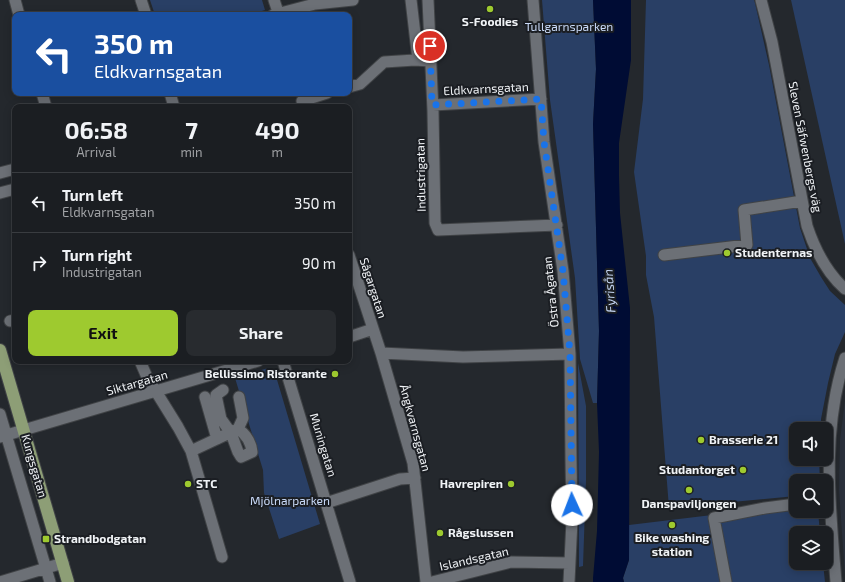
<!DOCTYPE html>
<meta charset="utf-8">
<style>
body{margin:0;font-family:"Exo 2",sans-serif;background:#282b2f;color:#f1f3f6;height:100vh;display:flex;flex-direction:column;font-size:15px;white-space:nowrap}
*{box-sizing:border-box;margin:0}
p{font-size:13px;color:#a0a2a5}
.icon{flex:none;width:22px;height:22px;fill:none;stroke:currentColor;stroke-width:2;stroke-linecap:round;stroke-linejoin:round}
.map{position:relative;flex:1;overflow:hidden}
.panel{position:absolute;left:12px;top:104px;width:340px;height:260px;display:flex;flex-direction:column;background:#1b1e22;border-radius:8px;box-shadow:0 2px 10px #0003,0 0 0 1px #393c40}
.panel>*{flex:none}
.banner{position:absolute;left:12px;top:12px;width:340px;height:84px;border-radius:8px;box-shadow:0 2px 10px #0003,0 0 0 1px #393c40;background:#1a4fa0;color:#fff;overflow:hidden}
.controls{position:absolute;left:789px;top:422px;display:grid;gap:8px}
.controls a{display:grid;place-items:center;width:44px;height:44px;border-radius:8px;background:#1b1e22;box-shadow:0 2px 10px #0003,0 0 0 1px #393c40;font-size:20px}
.pin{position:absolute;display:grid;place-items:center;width:34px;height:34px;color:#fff;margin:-17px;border:2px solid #fff;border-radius:50%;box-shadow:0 1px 4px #0007}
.me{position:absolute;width:44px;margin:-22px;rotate:358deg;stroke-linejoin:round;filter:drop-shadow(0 0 3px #0008)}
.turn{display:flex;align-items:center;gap:14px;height:84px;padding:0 16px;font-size:18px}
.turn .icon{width:52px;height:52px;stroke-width:2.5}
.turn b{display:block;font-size:28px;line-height:34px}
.eta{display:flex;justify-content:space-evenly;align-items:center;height:68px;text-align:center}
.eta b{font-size:24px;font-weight:700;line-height:28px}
.cta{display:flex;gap:8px;margin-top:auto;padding:8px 16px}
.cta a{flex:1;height:46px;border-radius:8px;background:#9eca2f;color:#111;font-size:16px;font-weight:700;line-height:46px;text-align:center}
.cta a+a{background:#282b2f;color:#f1f3f6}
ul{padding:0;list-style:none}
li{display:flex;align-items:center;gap:12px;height:60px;padding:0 16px;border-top:1px solid #393c40}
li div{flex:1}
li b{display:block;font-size:15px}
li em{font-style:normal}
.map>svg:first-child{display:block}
.built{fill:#2a303b}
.green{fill:#293f65}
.water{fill:#000c34}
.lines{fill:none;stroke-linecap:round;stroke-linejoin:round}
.minor-casing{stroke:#404346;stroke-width:13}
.major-casing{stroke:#404346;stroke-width:14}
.minor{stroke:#6c7076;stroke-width:11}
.major{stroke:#8d9e76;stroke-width:12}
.route{stroke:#1a73e8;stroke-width:7;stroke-dasharray:0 12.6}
.poi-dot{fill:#9eca2f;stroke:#1b1e23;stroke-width:1.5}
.labels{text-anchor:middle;stroke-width:4;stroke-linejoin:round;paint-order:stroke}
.poi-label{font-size:12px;font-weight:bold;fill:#f0f3f6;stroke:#1b1e23;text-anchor:start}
.park-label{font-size:12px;fill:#c9daf8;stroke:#1b1e23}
.street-label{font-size:12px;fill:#f0f3f6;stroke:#1b1e23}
.water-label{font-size:13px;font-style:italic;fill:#c3d4f2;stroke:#1b1e23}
</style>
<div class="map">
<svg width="845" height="582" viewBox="0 0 845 582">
<rect width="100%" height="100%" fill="#24282d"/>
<path class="built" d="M845 401V575L839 490 840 440Z"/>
<path class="green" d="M150 0H262L265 10 249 15H155Z
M542 0H593L596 69 593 124 599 331 597 403H593L580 359 575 278 550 100Z
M646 0H754L755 3 769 65 800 228 810 258 821 277 830 291 845 305V332L835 354 828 383 821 419V429H796V459H819L820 481H796V496L669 508 654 317 646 275V256L634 172 643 99Z
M791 0H845V244Z
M578 363 586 406V480L583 566 579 567Z
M268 368 274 370 275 373 320 524 279 539 264 493 263 470 235 378Z
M796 505V511H818L820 533H796V563H823L825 582H624L623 578 629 560V525Z"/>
<path class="water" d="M593 0H631V60L619 143V176L620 213 630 308 629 560 623 578 624 582H593V578L597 531 599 452 597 403 599 331 593 124 596 69Z"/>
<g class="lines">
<defs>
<path id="minor" d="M15 0 19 15
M141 0 146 15
M274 0 279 15
M411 0 418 60
M428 0 433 111 435 223 438 230 557 225
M533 0 544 142 563 271 570 354 571 460 572 520 569 582
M761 0 772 42 807 226C815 250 826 272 845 289
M273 15 315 4 353 0
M349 87 360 84 384 62 415 60 430 61
M42 93 46 107
M170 93 174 107
M302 101 327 93
M433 105 541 99
M0 173 15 169
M0 193 15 189
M349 255 381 353 413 463 426 582
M664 255 747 245 744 210 802 201
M10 321 15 320
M349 337 373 329
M381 353 463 357 570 354
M140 361 147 377 178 427 191 451 222 557
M283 361 350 582
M223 390 216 395 221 419 231 433 238 452 241 457 252 452C251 442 247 435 238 429
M205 397 217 439
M0 414 50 582
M0 437 258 361
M191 451 238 429 243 418 239 397
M326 503 400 479 415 478
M0 582 63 563
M432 582 511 562 570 563
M726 582 714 518 765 508 796 504
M836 582C830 507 821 431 845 358"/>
<path id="major" d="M0 350 68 582"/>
</defs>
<use href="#minor" class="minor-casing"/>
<use href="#major" class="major-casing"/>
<use href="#minor" class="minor"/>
<use href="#major" class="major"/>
</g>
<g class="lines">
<path class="route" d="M430 46 432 105 541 99 544 142 563 271 570 354 572 505"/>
</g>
<g class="poi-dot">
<circle cx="490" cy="9" r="4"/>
<circle cx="727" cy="253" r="4"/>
<circle cx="335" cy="374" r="4"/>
<circle cx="701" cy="440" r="4"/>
<circle cx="743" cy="470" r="4"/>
<circle cx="188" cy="484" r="4"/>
<circle cx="511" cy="484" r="4"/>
<circle cx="689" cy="490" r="4"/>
<circle cx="672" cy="525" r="4"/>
<circle cx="440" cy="533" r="4"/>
<rect x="42" y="535" width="8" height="8" rx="2"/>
</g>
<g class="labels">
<g class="poi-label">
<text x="490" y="26" text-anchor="middle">S-Foodies</text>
<text x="735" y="257">Studenternas</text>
<text x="327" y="378" text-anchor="end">Bellissimo Ristorante</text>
<text x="709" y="444">Brasserie 21</text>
<text x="735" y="474" text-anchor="end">Studantorget</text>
<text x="196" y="488">STC</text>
<text x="503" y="488" text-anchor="end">Havrepiren</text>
<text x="689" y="508" text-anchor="middle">Danspaviljongen</text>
<text x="448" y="537">Rågslussen</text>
<text x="672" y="542" text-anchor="middle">Bike washing<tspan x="672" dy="14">station</tspan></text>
<text x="54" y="543">Strandbodgatan</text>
</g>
<g class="park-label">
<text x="569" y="31">Tullgarnsparken</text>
<text x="290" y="505">Mjölnarparken</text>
</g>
<g class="street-label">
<text transform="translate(486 89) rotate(-3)" y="4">Eldkvarnsgatan</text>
<text transform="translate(805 147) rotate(79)" y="4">Sleven Säfwenbergs väg</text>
<text transform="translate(421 175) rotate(-91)" y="4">Industrigatan</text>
<text transform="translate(373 288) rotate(72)" y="4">Sågargatan</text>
<text transform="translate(551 292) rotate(-96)" y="4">Östra Ågatan</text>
<text transform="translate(137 383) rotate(-16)" y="4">Siktargatan</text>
<text transform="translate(415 428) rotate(75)" y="4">Ångkvarnsgatan</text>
<text transform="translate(323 445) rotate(73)" y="4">Muningatan</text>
<text transform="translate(34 466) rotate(74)" y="4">Kungsgatan</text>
<text transform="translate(474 559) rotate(-13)" y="4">Islandsgatan</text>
</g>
<g class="water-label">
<text transform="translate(609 291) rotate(-94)" y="5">Fyrisån</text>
</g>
</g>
</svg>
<div class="controls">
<a><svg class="icon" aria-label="sound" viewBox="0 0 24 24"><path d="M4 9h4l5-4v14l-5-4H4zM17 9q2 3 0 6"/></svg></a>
<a><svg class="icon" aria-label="search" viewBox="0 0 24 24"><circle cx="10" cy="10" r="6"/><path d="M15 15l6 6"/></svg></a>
<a><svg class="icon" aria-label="layers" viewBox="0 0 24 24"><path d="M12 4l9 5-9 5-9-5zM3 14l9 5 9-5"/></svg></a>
</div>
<div class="pin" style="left:430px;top:46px;background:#d93025"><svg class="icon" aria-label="arrive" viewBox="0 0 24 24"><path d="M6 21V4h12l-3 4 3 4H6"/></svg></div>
<svg class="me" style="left:572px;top:505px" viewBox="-20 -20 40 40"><circle r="19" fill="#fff"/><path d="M0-13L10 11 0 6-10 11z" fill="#1a73e8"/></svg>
<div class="banner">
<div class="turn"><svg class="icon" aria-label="left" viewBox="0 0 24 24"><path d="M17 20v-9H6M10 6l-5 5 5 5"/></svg><div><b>350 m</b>Eldkvarnsgatan</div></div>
</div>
<section class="panel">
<div class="eta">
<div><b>06:58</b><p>Arrival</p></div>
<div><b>7</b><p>min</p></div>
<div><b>490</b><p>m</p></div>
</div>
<ul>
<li><svg class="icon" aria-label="left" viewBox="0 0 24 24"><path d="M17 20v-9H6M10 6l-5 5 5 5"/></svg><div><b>Turn left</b><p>Eldkvarnsgatan</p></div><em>350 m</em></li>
<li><svg class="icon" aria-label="right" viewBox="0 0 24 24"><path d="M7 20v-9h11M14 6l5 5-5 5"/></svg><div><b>Turn right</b><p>Industrigatan</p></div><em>90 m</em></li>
</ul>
<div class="cta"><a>Exit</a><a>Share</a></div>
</section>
</div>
